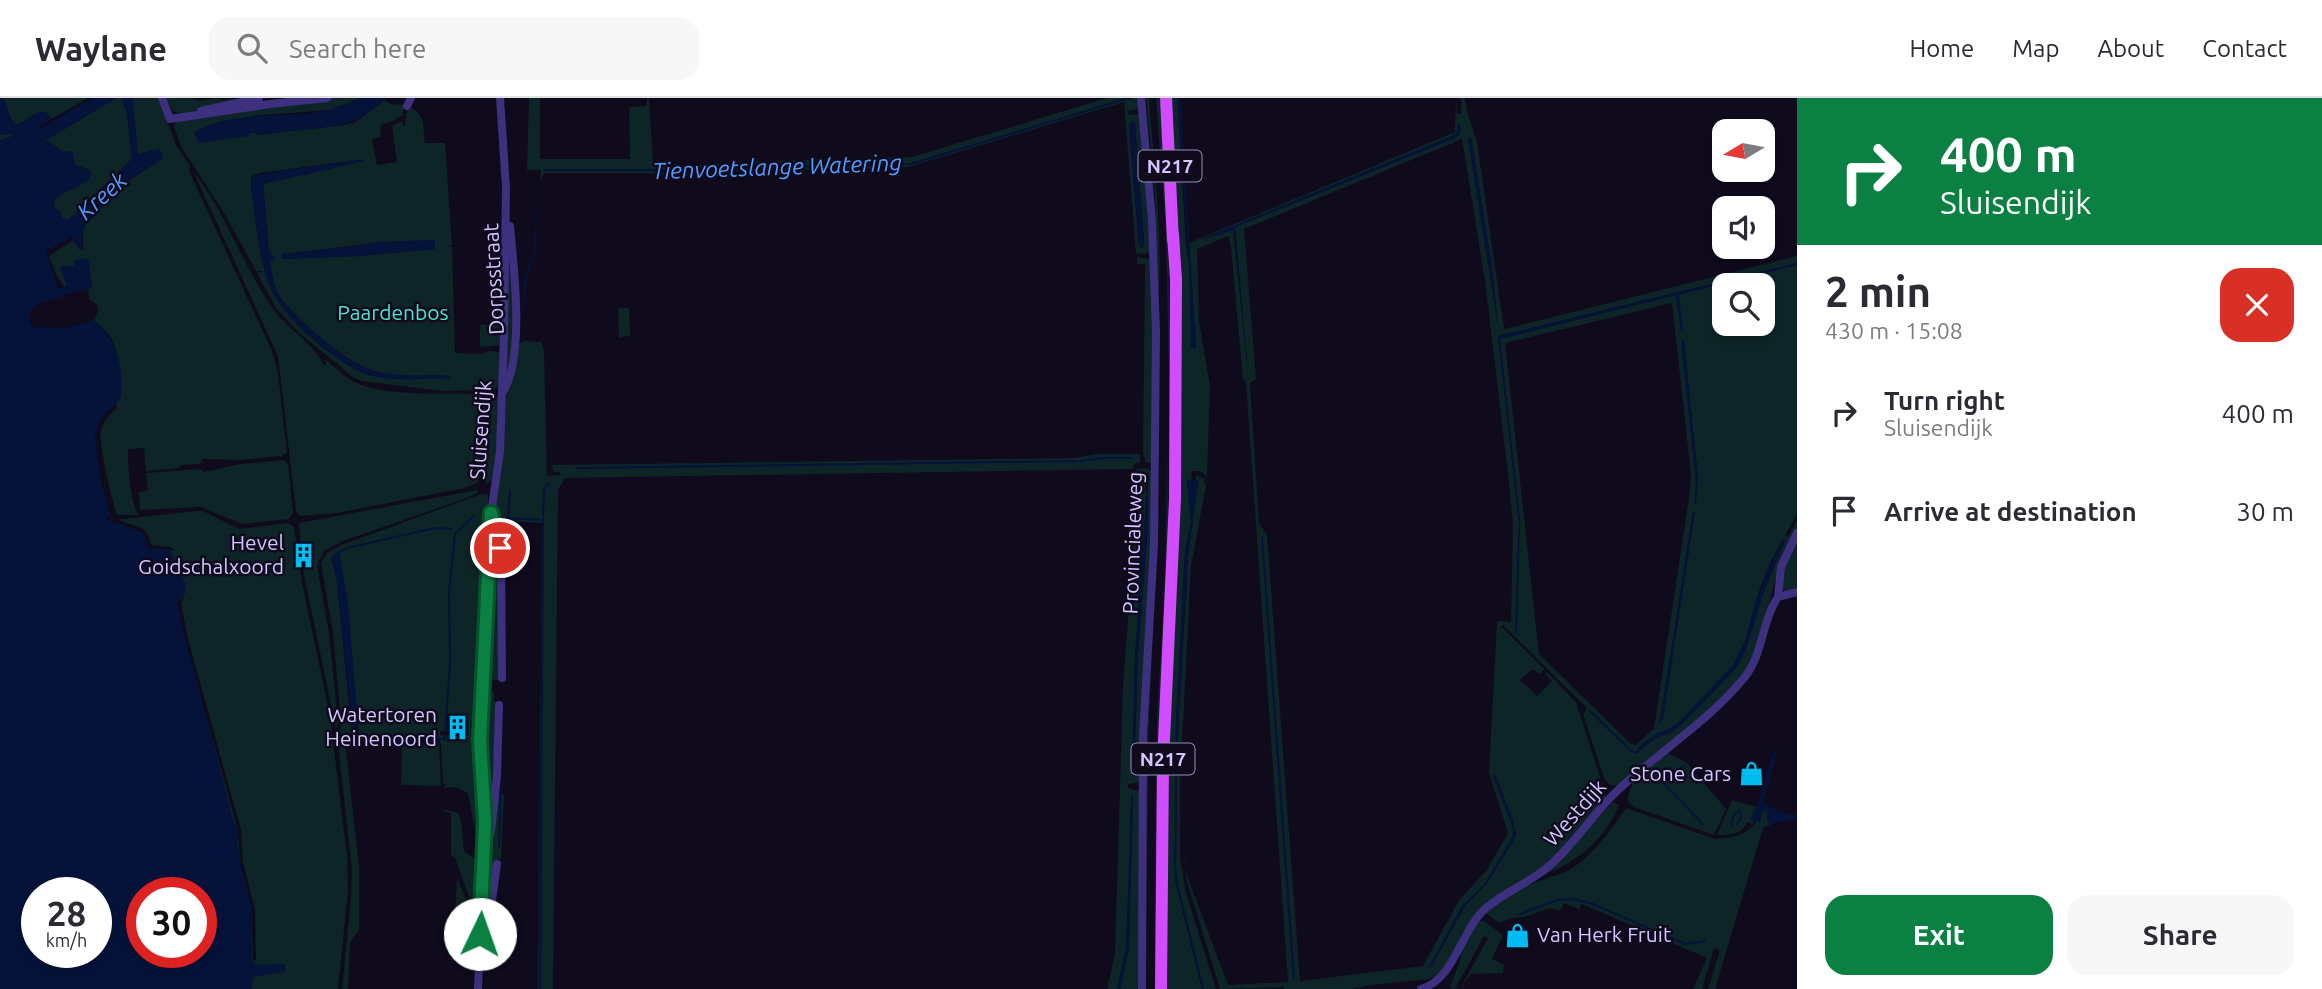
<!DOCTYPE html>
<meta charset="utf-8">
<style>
body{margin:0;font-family:Ubuntu,sans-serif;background:#f7f7f7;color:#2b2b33;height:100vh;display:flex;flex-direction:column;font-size:26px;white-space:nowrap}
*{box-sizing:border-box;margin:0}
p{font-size:23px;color:#7c7c81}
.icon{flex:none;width:38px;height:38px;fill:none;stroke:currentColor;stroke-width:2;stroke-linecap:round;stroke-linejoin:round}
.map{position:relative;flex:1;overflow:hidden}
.sheet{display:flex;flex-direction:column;background:#fff;width:525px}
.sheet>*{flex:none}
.guide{background:#0b8043;color:#fff;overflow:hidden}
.needle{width:46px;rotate:260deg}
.buttons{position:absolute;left:1712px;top:21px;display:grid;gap:14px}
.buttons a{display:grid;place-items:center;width:63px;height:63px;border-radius:14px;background:#fff;box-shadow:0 4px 10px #0003;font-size:35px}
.speed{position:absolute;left:21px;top:779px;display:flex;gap:14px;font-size:35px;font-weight:700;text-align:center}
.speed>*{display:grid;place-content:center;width:91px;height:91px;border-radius:50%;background:#fff;box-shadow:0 4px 10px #0003;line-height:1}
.speed small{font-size:18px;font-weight:400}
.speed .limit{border:10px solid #d22;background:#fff;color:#111}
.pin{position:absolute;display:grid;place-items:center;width:60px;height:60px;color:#fff;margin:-30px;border:4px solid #fff;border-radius:50%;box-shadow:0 2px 7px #0007}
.me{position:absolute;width:77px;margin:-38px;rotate:3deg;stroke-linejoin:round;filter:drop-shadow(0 0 5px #0008)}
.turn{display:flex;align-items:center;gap:24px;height:147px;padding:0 28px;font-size:32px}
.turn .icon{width:91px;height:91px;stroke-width:2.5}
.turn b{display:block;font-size:49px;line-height:60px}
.round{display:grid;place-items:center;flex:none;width:74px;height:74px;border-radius:21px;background:#f7f7f7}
.overview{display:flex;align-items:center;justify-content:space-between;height:119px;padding:0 28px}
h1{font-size:42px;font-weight:600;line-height:52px}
.primary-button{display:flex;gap:14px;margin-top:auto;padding:14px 28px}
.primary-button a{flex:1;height:80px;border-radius:21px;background:#0b8043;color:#fff;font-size:28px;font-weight:600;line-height:80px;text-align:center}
.primary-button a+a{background:#f7f7f7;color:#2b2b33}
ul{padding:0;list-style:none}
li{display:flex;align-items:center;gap:21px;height:98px;padding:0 28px}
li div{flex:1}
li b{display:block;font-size:26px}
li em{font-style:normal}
header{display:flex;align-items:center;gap:42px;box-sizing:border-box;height:98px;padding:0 35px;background:#fff;border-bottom:2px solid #e1e1e2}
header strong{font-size:33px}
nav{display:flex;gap:38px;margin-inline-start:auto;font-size:24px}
.search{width:490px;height:63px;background:#f7f7f7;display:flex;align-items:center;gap:18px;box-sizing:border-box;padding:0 24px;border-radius:21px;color:#7c7c81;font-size:26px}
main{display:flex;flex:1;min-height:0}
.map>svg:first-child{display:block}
.green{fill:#0d2527;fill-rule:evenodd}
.water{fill:#05123a;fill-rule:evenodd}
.pier{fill:#0f0a1c}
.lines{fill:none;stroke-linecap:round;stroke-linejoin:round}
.stream{stroke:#05123a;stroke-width:2}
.minor{stroke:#3d317f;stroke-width:8}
.primary{stroke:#d14cff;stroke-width:12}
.route-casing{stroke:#07532c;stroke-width:18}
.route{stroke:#0b8043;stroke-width:12}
.labels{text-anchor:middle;stroke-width:5;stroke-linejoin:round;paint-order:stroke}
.shield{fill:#0f0a1c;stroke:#988dbb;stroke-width:2}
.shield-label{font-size:19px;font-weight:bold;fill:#d3c5ff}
.street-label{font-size:21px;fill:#d3c5ff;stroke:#0f0a1c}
.park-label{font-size:21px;fill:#4ae6d1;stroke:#0f0a1c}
.poi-label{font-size:21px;fill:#d3c5ff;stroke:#0f0a1c;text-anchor:end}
.water-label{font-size:23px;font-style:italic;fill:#539cff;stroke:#0f0a1c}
</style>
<header>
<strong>Waylane</strong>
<div class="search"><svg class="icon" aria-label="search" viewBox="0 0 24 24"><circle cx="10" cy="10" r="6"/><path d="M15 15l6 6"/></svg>Search here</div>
<nav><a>Home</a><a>Map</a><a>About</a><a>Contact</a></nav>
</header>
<main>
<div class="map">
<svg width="1797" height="891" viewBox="0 0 1797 891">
<rect width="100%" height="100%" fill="#0f0a1c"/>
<path class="green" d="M0 0H88L51 21 49 17 0 45Z
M116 0H122L127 15 132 61 68 123 61 119 60 112 55 111 54 103 59 96 86 83 90 72 75 67 72 53 63 54 48 43 43 46 41 45Z
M132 0H159L176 47 190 68 189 73 272 253 278 275 287 355 282 358 240 362 203 361 200 366 180 367V370L146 373 144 350 128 351C128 367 130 406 139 417H117C112 401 98 347 101 332 104 322 110 317 117 309L115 306C128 296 118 250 110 238 106 231 99 227 94 222L99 212 96 206 89 201 88 191 92 187 88 161 75 168 60 169 67 185 65 190 57 178 49 158 73 142 80 152 83 151V133L86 126 131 81 163 60 159 51 138 57Z
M166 0H192L199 3 216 0 222 2 247 0 181 16 173 13Z
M332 0H360L330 12 261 17 213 26 206 28 199 45 256 34 257 37 344 27 356 24 385 2 391 6 404 7 403 17 391 24 381 26 380 39 372 41 377 67 397 64 392 28 402 23 403 28H405L406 16 410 8C427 20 422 26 425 45H445L452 147 446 149H452L455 255 482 256 489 253 499 254 500 287 494 292 443 293 362 283 354 280 297 233 276 210 257 175 264 173H256L224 115 182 50 174 29 176 23ZM359 62H365L263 86 269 154 275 160 270 164C272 177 273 189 281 200 297 223 347 265 374 273 397 280 425 277 449 277V280C424 280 394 284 369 277 338 267 281 218 270 188 258 159 256 119 251 88V79L259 75ZM435 143V151L359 158 282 161V156L384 144Z
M529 0H540V59L542 61H630L629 9 647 8V0H649L653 64 681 69 760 63 912 59 1107 0H1127L1130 3 1132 0H1138L1139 8 1137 11 1127 13 1128 17 1137 16 1140 18 1151 153 1148 155 1136 156 1124 4 908 69 742 73 686 78 642 75H545L540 82 541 72H527ZM1133 23 1135 26 1144 144 1143 150 1139 147 1129 26Z
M1146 0H1149C1154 66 1162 133 1159 200L1155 97Z
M1156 0H1162L1169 176V283L1166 134Z
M1170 0H1177L1178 10 1186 147 1189 167 1192 250 1196 249 1189 145 1455 34 1456 0 1457 16H1461V0H1465L1467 13 1477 44 1504 231 1797 158V165L1498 238 1519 425 1515 535 1520 422 1500 241 1676 197 1682 234 1678 197 1797 167V416L1785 437 1788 439 1797 422V430L1776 478 1759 548 1743 577 1707 614 1618 688 1610 687 1604 680 1584 619V615L1587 610 1503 527 1501 528 1544 571 1539 576 1533 571 1520 582 1537 598 1552 583 1545 576 1547 574 1576 604 1602 685V692L1606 698 1605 702C1585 725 1567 751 1542 770 1522 785 1488 803 1472 821 1458 837 1449 875 1429 881L1370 887 1352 891H1284V889L1220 891 1186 780 1184 722 1185 766 1188 780 1228 887 1288 884 1246 284 1243 281 1231 149 1228 138 1197 151 1199 223 1210 288 1207 378 1200 373H1192L1191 382 1187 383 1191 424 1185 452 1176 624 1175 782 1202 891H1164L1165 736 1179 227 1182 164 1178 140ZM1458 27 1460 36 1455 40 1235 129 1248 275 1233 132 1200 142 1450 39 1457 35ZM1471 39 1492 170 1498 228 1468 40ZM1462 41 1485 183 1508 376 1513 426 1511 524 1497 523 1489 675 1508 735 1486 773 1459 802 1423 868 1300 883 1267 437 1259 425 1250 285 1256 281 1244 131ZM1724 187H1762V226H1724ZM1672 205 1691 377 1690 393 1654 630 1636 647 1631 646 1539 556 1505 245ZM1683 241 1698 379 1695 406 1696 384ZM1693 414H1695L1661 623H1660ZM1783 441 1785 443 1760 503 1746 552 1735 571 1681 627 1670 635 1657 639 1636 655C1645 638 1664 636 1678 625 1696 610 1720 585 1734 566 1746 551 1749 529 1754 511 1760 487 1771 462 1783 441ZM1493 678 1516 735 1515 740 1487 785 1465 808 1430 871 1462 808 1484 787 1513 738V730Z
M193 73C226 115 243 168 273 211 288 231 313 245 324 267L326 266 325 261C335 269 347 282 361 287 401 300 446 293 487 297L480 376 477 385 464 390 337 415 299 418 296 413 278 258Z
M508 132 515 237 506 281Z
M1137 159 1150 161 1153 231 1152 364 1149 365 1145 363 1143 354 1145 166H1137Z
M618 210H629L630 237 619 240Z
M480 227H502L500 247 480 249Z
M524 243 541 244 544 253 547 378 560 377V374H554L551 367 1074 360 1097 356H1140V365L1134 366 1133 371 565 380 558 392 553 891H538L542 425 507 423 506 457 503 456 501 433 495 410 507 295 517 247Z
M496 297 499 298 496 362 492 382 487 386 484 379 491 306Z
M1167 345 1168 440 1155 891 1157 622 1165 480Z
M285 362 288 367 293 414 289 421 242 426 201 409 140 412 139 394 148 393 146 375 200 371 203 374 240 366Z
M1147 370 1152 374V434L1139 684 1128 686V690L1139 693V891H1120L1129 850 1133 697 1126 849 1117 891H1107L1115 855 1123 589 1136 413V371ZM1146 375H1148V426L1138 555 1134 679H1132L1135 558 1146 420Z
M1196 377 1204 381 1206 388 1191 468 1180 686V760L1186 795 1216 891H1204L1176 779 1177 653 1188 460 1198 383 1196 382Z
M477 392 478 395 467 400 343 443 324 453 317 468 329 535 338 624 336 631 303 472 299 425Z
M488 396 481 737 476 738 468 695 456 689 443 690 446 686H443L441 645H439L441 688 401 687 402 644 439 645 366 641 359 638 347 498 333 460 337 482 351 629 354 640 361 644H345L359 769V832L350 845 348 891H342L351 800 352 772 338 646 341 623 333 535 321 465 328 454 341 447 479 397ZM447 617 464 618 463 633H454V638L440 637V633H447Z
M196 413H203L239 431 288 425 294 429 302 485 330 618 347 758 348 792 338 891H208L201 794 105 423Z
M493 425 498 446 500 582 487 583Z
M1797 438V492L1784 493 1780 481Z
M1157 458 1149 619 1145 891 1147 642Z
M487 584H492L491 593 494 594 497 639 487 741 483 644Z
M1667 655 1686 664 1726 711 1714 737 1634 709 1628 703C1628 680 1652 667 1667 655Z
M504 696 501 761 496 762V775L483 828 487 753 498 697Z
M1732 702 1757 709 1751 720 1754 722 1753 726 1747 724C1742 737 1728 737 1717 737Z
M1613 704 1619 707C1607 739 1577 765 1545 776Z
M1626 710 1715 741C1730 740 1750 738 1756 722L1760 723 1762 712 1767 713V723L1771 726 1763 730 1715 891H1708L1720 852 1714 850 1702 891H1693L1707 860 1582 806 1579 811 1564 805 1560 813 1550 810 1525 819 1512 820 1499 825 1486 815C1499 803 1516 792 1532 786 1543 781 1556 778 1567 773 1590 762 1612 730 1626 710Z
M442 711 458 715 461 722 464 753 480 765 478 813H474L455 760 451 757V715L445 714Z
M457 780 469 808 468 819H455Z
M1478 823H1484L1503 837 1492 861 1504 867 1503 875 1471 876 1460 891 1488 840 1484 838 1455 891H1452L1450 889 1460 862 1465 843Z"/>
<path class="water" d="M0 0H4L12 22 17 27 38 14H46L51 21 40 28 41 30 93 0H116L42 45 43 46 48 43 63 54 72 53 75 67 92 75C86 91 64 90 54 103L55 111 60 112V119L68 122 132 61 127 15 122 0H132L138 56 159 51 163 60 131 81 86 126 83 133 82 152 78 150 72 139 46 153 58 192 67 187 60 169 74 168V162L88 160 92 189 36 207 31 213 29 222 33 229 66 230 94 222C118 242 123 268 121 299 113 310 102 317 97 330 93 342 104 407 112 418L107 419V422L141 434 145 438 148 450 170 452 185 485 186 494 179 502 178 508 233 722 238 733V751L251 807 252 863 257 867 285 866V874L253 879 252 891H0V42L13 38 12 36 0 37ZM37 794H96V854H37ZM142 794H201V854H142Z
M360 0H387L364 18 344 27 257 37 255 34 249 35V38L198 45 194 34C236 11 284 22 329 12 340 9 350 5 360 0Z
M1177 0H1180L1181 5 1196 250H1191L1189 167Z
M1132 23 1135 25 1144 144 1142 150 1139 147 1129 26Z
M1457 26H1460L1461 34 1455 40 1235 129 1248 276 1234 132 1199 142 1450 39 1457 34Z
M1468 39H1471L1492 170 1498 228Z
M359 62 365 63 263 86 269 154 276 160 270 164C272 175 273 186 278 196 292 219 348 266 374 273 397 279 425 277 449 277L450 280C424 280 394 284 369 277 338 267 282 218 270 188 258 160 256 119 251 88L253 77Z
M539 82 535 157 527 177 523 232 524 180 533 155Z
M435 142V151L359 158 282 161V156L348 149 376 144Z
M1797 165V167L1679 196 1683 234H1681L1676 197 1500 241 1520 422 1517 536 1515 535 1519 425 1498 238Z
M1684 241 1698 379 1696 406H1694L1696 384 1681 242Z
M1148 374V426L1138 555 1134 679H1132L1135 558Z
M1187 382H1198L1187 466 1177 653 1176 770 1178 786 1204 891H1202L1174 776 1176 624 1185 452 1191 424Z
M1693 413 1695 414 1663 622 1660 625Z
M1261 438H1263L1295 881 1293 882Z
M1783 441 1785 442 1765 490 1746 552 1735 571 1681 627 1670 635 1657 639 1636 656 1635 654 1659 634 1668 632 1679 624 1733 567 1746 540 1755 507 1767 474Z
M339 453 347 498 359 638 366 641 440 640V645L361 644 353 638 337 482 331 460Z
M1773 653 1777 654 1763 706 1790 717 1797 716V721L1769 726 1767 722V713L1763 712 1760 724 1751 721 1757 709Z
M1495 676 1514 724 1515 740 1487 785 1465 808 1430 871 1429 869 1462 808 1484 787 1512 740 1513 730 1493 677Z
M1133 697 1129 850 1120 891H1117L1126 849 1131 698Z"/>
<path class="pier" d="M115 306 117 309 105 321 98 338 104 379 114 420 143 431 148 437 151 447 171 449 175 452 148 450 145 438 141 434 107 422V419L111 417 100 380 95 336 103 318Z
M184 498 181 506 188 541 241 732 243 764 255 812 256 862 253 864 251 807 240 765 238 733 185 541 177 505Z"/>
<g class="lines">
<path class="stream" d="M545 72H652L690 75 767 69 911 66 1129 0
M577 370 1080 363 1103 360H1132
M506 420 543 422 544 390 549 385
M508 420 510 393
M338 455 347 450 435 430 451 431
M1590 613 1630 652 1635 655
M445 633 450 567 449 494 455 436 474 418
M440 641H445V638
M1684 668 1661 681V683L1703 726
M1731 727 1734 716 1740 712 1741 719 1737 727
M499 749 501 690
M1520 816 1557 802 1574 801 1593 806 1685 846 1705 843
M540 891 543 422"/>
<path class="minor" d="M162 0 170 21 270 6 327 0
M1141 0 1152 122 1156 235 1154 446 1143 638 1142 891
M407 8 411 0
M201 13 259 0
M503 294C525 258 514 170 510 128
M493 417 501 457 502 580
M1778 499 1781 469 1797 435
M486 746 491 733 497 678 499 607
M481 834 491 810 497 766
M478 891 485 724 480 643 492 409 500 353 504 237 506 90 500 0
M1421 891C1455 881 1460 833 1486 810 1505 794 1529 785 1548 769 1574 747 1592 717 1616 694 1658 654 1707 625 1744 580 1763 557 1761 527 1776 502L1778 499 1797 494"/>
<path class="primary" d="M1166 0 1173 143
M1161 891 1163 664 1175 401 1176 181 1173 136"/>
</g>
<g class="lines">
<defs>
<path id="route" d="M480 836 485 724 480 643 491 415 500 450"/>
</defs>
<use href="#route" class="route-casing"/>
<use href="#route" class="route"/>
</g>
<defs>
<symbol id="building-bare" viewBox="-9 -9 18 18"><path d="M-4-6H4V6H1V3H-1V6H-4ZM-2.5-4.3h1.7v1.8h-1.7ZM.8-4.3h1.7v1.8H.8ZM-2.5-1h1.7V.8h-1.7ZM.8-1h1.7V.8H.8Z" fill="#00bcf0" stroke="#0f0a1c" stroke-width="2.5" paint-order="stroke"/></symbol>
<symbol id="shop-bare" viewBox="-9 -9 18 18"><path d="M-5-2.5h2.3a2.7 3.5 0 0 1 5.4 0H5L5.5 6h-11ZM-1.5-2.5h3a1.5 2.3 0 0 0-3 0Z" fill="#00bcf0" stroke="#0f0a1c" stroke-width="2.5" paint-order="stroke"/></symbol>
</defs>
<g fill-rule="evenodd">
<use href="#building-bare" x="286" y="440" width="35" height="35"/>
<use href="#building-bare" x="440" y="612" width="35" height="35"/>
<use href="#shop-bare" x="1734" y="658" width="35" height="35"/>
<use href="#shop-bare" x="1500" y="820" width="35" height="35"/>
</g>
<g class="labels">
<g class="shield">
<rect x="1138.5" y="52.5" width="63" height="31" rx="5"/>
<rect x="1131.5" y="645.5" width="63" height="31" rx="5"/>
</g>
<g class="shield-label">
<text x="1170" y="75">N217</text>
<text x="1163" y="668">N217</text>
</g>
<g class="street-label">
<text transform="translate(494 181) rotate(-93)" y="7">Dorpsstraat</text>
<text transform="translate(481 332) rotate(-86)" y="7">Sluisendijk</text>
<text transform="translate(1133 445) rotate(-88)" y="7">Provincialeweg</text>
<text transform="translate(1575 715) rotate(-48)" y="7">Westdijk</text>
</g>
<g class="park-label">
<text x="393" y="222">Paardenbos</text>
</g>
<g class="poi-label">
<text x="284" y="452">Hevel<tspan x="284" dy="24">Goidschalxoord</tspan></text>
<text x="437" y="624">Watertoren<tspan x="437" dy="24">Heinenoord</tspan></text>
<text x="1731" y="683">Stone Cars</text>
<text x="1537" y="844" text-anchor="start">Van Herk Fruit</text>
</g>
<g class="water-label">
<text transform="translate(777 69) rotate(-2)" y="8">Tienvoetslange Watering</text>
<text transform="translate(102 98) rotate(-42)" y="8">Kreek</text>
</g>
</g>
</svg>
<div class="buttons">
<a><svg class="needle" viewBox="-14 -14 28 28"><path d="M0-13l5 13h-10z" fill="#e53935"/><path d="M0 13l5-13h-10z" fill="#7c7c81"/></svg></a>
<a><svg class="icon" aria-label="sound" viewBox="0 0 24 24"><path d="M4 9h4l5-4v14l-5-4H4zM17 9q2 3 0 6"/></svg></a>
<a><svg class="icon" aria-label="search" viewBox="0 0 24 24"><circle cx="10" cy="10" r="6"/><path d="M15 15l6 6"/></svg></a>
</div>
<div class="speed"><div>28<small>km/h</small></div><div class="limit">30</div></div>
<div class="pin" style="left:500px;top:450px;background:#d93025"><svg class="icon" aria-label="arrive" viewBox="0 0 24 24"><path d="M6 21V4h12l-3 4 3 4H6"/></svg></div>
<svg class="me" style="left:480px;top:836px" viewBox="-20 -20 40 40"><circle r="19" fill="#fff"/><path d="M0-13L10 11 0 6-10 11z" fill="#0b8043"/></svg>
</div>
<section class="sheet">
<div class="guide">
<div class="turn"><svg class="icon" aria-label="right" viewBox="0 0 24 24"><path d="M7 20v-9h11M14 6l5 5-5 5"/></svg><div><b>400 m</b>Sluisendijk</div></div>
</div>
<div class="overview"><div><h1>2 min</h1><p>430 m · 15:08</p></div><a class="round" style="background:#d93025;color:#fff"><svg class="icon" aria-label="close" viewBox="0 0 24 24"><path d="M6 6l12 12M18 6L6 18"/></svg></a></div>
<ul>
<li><svg class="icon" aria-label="right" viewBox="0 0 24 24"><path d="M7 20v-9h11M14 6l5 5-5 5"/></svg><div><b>Turn right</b><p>Sluisendijk</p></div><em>400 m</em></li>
<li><svg class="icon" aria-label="arrive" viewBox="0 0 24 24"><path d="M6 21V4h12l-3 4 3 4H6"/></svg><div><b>Arrive at destination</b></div><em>30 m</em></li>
</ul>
<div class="primary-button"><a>Exit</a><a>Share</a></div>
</section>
</main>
